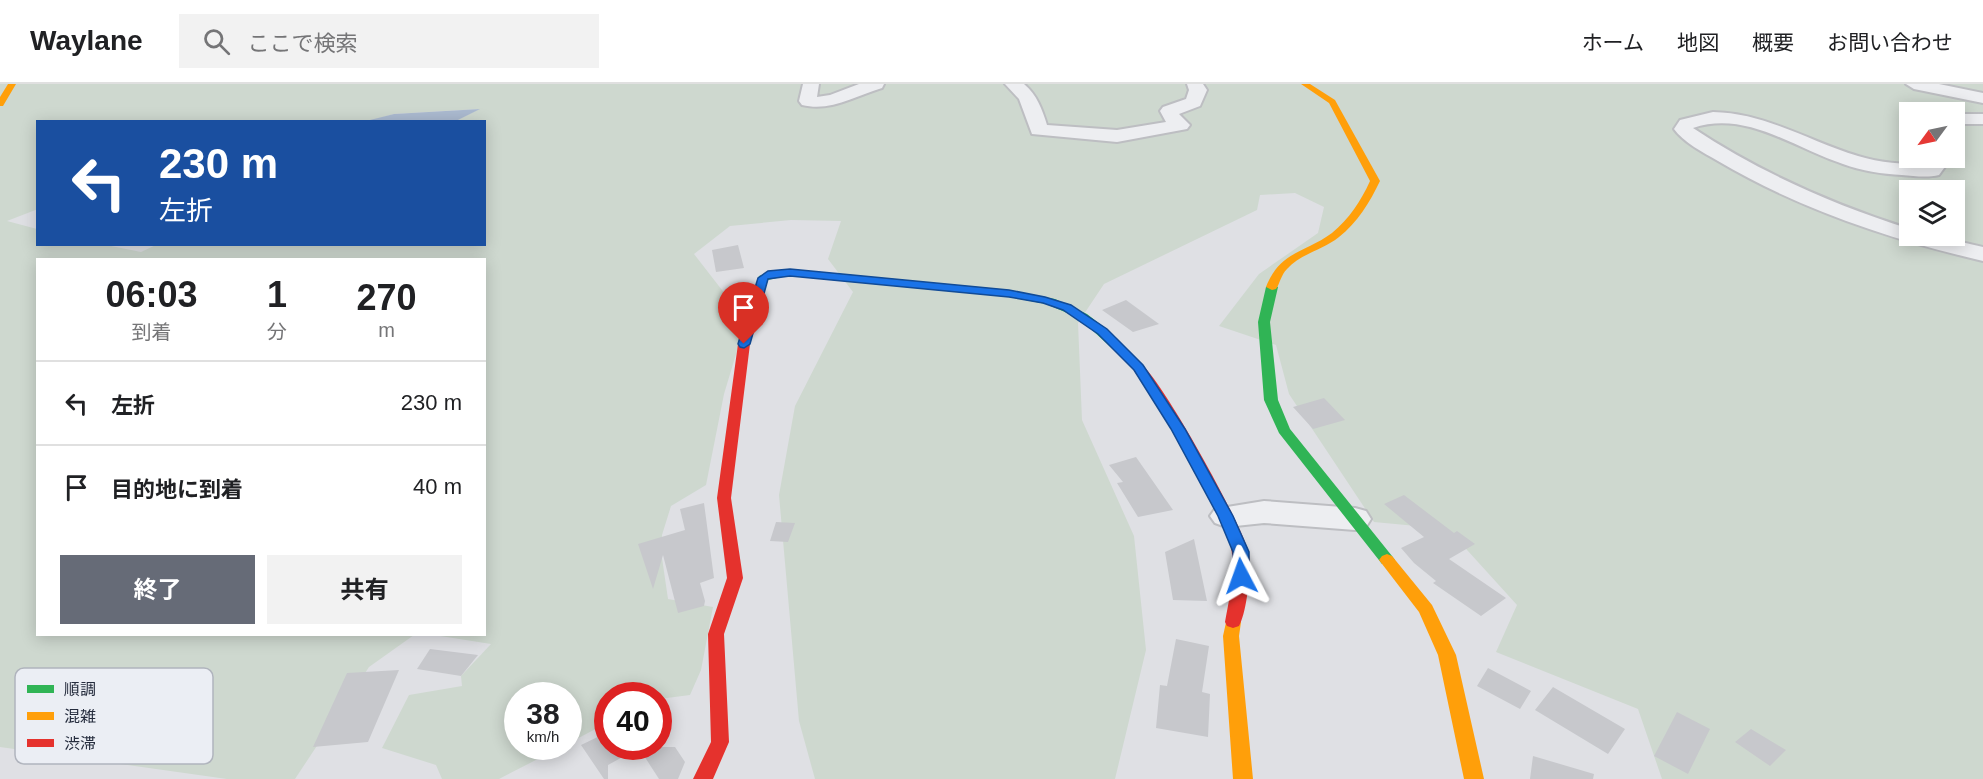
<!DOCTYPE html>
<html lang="ja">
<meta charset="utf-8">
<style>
body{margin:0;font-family:Helvetica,"Noto Sans JP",sans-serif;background:#f2f2f2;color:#202124;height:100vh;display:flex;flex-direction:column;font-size:22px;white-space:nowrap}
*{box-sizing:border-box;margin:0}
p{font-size:20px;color:#757577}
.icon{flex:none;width:33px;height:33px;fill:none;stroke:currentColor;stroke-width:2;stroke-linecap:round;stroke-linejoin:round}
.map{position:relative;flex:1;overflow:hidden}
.sheet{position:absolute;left:36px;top:174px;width:450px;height:378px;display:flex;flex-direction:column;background:#fff;border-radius:0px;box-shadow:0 3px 15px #0003}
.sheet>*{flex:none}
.banner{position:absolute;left:36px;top:36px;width:450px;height:126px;border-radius:0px;box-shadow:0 3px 15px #0003;background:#1a4fa0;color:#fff;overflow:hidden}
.needle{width:39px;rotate:237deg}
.fabs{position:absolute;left:1899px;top:18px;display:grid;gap:12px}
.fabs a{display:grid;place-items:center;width:66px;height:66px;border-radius:0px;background:#fff;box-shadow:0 3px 15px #0003;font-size:30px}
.speed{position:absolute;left:504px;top:598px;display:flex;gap:12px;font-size:30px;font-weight:700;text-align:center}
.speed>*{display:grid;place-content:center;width:78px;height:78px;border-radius:50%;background:#fff;box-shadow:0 3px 15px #0003;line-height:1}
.speed small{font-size:15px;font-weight:400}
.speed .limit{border:9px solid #d22;background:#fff;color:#111}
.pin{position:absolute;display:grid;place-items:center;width:51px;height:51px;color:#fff;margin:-62px -26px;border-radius:50% 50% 50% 0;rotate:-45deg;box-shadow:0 0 6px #0007}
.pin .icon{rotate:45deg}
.me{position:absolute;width:66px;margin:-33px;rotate:356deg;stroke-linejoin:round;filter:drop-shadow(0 0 4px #0008)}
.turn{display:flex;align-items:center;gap:21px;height:126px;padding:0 24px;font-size:27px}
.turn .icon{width:78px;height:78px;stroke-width:2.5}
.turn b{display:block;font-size:42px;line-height:51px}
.eta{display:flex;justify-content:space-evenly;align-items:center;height:102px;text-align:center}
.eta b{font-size:36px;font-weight:700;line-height:42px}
.button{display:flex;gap:12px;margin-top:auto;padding:12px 24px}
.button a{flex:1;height:69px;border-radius:0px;background:#666b77;color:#fff;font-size:24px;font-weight:700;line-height:69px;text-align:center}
.button a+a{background:#f2f2f2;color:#202124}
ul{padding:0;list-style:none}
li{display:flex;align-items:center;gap:18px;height:84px;padding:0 24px;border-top:2px solid #e0e0e0}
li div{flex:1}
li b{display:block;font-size:22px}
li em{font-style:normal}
header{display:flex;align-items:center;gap:36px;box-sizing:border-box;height:84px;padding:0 30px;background:#fff;border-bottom:2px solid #e0e0e0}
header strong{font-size:28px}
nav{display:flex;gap:33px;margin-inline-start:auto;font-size:21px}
.search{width:420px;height:54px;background:#f2f2f2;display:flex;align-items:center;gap:15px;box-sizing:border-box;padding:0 21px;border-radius:0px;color:#757577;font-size:22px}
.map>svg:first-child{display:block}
.green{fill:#ced8cf;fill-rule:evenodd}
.water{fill:#abbad0}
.building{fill:#c7c8cc}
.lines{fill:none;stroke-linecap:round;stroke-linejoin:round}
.street-casing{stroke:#bdbec2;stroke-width:4}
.street{fill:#edeef1;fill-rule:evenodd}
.fast{fill:#30b455;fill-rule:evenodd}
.slow{fill:#ff9f0a;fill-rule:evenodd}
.jam{fill:#e5322d;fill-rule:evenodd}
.route{fill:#1a73e8;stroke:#114b97;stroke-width:1.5}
.key{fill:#ebeef4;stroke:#b0b4bd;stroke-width:1.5}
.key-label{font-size:16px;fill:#252c3d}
</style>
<header>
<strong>Waylane</strong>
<div class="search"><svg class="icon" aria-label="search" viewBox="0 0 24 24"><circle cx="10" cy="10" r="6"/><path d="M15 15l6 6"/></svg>ここで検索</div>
<nav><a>ホーム</a><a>地図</a><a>概要</a><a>お問い合わせ</a></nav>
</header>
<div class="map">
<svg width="1983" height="695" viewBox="0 0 1983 695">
<rect width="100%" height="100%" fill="#dfe0e4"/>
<path class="green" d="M0 0H1983V695H1662L1638 625 1496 568 1517 521 1448 445 1374 438 1289 310 1276 261 1219 242 1259 190 1318 149 1324 123 1295 109 1260 111 1257 126 1104 200 1078 239 1082 336 1134 452 1146 566 1115 695H815L799 637 779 411 795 322 853 208 828 175 841 137 791 136 730 142 694 170 746 237 724 310 706 401 671 422 662 451V474L668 515 713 523 701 586 690 611 659 615 658 612H608L607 639 569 659 568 612H518V663H561L499 695H442L436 681 382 664 409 611 462 602 461 592 491 560 434 551 484 550V176H38V550L414 551 369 583 295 695H227L0 663ZM479 25 456 37 484 38V160H158L141 168 106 161 38 160 37 145 7 137 38 125V38H366L394 30ZM1910 28H1954V74H1910ZM1910 106H1954V152H1910Z"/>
<path class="water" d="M480 25 456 37H366L394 30Z"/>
<path class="building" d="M738 161 744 184 716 188 712 166Z
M1126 216 1159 240 1133 248 1102 226Z
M1324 314 1345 336 1313 345 1293 323Z
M1136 373 1173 426 1138 433 1117 399 1123 398 1109 381Z
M1404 411 1454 449 1457 447 1475 460 1449 475 1506 514 1481 532 1433 499 1436 497 1414 479 1401 464 1424 453 1384 420Z
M704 419 714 494 700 499 705 517 704 522 678 529 663 471 653 505 638 460 685 446 680 425Z
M776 438 795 439 788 458 770 457Z
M1194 455 1207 517 1173 516 1165 468Z
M1176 555 1209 562 1202 608 1210 610 1208 653 1156 644 1160 601 1167 602Z
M430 565 478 571 461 592 417 585Z
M1488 584 1531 607 1520 625 1477 602Z
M399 586 368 658 313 663 347 589Z
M1553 603 1625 645 1608 670 1535 626Z
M1677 628 1710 645 1688 690 1654 672Z
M1751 645 1786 666 1770 682 1735 658Z
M608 648V663H675L685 678 678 695H659L639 664 608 681V695H604L581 661Z
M1533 672 1594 690 1593 695H1530Z"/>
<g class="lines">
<defs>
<path id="street" d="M803 0H819L817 13 830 11 859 0H884L882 4C855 12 831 28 802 21L799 17Z
M1005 0H1024C1037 11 1042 25 1047 41L1117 46 1166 38 1160 27 1163 23 1186 15 1189 6 1187 0H1203L1207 6 1200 22 1179 30 1190 41 1187 45 1117 58 1032 50 1019 15Z
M1906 0H1939L1983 9V19L1914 5Z
M1713 28C1766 29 1808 57 1858 72 1880 79 1904 80 1926 81L1923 74H1942L1947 80 1939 91C1927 94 1914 92 1902 91 1882 90 1862 87 1843 80 1794 64 1746 26 1693 44 1761 89 1832 120 1910 145V152H1935L1983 163V177C1890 155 1801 126 1718 77 1704 69 1683 58 1674 45L1680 36Z
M1954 30H1983V40H1954Z
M1264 417 1355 424 1366 427 1371 435 1366 443 1355 446 1264 439 1226 443 1215 439 1210 432 1215 425Z"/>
</defs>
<use href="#street" class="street-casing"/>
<use href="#street" class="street"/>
<path class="fast" d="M790 185 1009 207 1055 215 1087 230 1105 244 1140 278 1138 281H1130L1079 234 1046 220 1009 213 790 191 768 196 762 215H754L752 213 759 192 772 187Z
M1272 200 1278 203 1270 238 1278 316 1290 345 1392 472 1395 476 1392 480H1382L1279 349 1264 316 1258 238 1266 203Z"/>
<path class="slow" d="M8 0H16L3 22H0V13Z
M1301 0H1310L1335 16 1380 97C1370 118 1357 139 1339 153 1323 166 1300 170 1287 185 1281 191 1280 199 1276 205L1272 206 1266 203C1280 167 1305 169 1332 149 1349 135 1361 117 1370 97L1329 19Z
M1387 470 1392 472 1432 521 1456 571 1484 695H1464L1438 571 1419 528 1379 476 1382 472Z
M1233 532 1239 534 1241 538 1239 552 1253 695H1233L1223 552 1227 534Z"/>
<path class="jam" d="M758 210 764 213 750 260 731 414 743 494 724 550 729 658 713 695H693L711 658 708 550 727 494 717 414 738 260 752 213Z
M1134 274C1154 279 1245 445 1249 470 1251 487 1247 528 1239 542L1233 544 1227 542 1225 538C1230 510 1237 483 1229 454 1201 392 1167 333 1128 278Z"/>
</g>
<path class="route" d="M790 185 1009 206 1045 213 1071 221 1107 245 1143 281 1185 345 1233 432 1249 468V492L1247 496H1235L1233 492V468L1218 432 1171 345 1134 286 1098 250 1063 226 1043 219 1009 213 790 192 768 195 750 260 744 264 740 263 738 260 758 194 768 187Z"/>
<rect x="15" y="584" width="198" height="96" rx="9" class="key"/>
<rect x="27" y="601" width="27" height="8" fill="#30b455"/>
<rect x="27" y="628" width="27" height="8" fill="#ff9f0a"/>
<rect x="27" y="655" width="27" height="8" fill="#e5322d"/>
<g class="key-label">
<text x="64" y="611">順調</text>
<text x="64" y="638">混雑</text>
<text x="64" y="665">渋滞</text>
</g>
</svg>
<div class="fabs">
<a><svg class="needle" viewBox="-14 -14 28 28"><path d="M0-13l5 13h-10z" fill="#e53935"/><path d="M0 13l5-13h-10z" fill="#757577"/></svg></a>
<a><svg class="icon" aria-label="layers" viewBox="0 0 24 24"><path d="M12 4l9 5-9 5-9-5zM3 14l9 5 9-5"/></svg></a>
</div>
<div class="speed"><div>38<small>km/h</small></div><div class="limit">40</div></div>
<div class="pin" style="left:744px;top:260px;background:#d93025"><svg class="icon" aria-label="arrive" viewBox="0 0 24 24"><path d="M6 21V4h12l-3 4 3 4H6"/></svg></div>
<svg class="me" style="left:1241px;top:492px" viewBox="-20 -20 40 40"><path d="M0-17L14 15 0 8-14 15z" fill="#1a73e8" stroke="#fff" stroke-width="4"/></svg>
<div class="banner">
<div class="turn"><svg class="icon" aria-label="left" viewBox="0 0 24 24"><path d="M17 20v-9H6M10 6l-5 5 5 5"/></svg><div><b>230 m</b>左折</div></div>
</div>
<section class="sheet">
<div class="eta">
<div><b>06:03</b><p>到着</p></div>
<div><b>1</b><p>分</p></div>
<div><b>270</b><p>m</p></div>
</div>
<ul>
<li><svg class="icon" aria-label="left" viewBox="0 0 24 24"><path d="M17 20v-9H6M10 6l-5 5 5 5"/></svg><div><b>左折</b></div><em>230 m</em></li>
<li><svg class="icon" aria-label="arrive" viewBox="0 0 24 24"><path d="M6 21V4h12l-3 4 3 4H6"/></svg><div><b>目的地に到着</b></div><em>40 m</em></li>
</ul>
<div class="button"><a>終了</a><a>共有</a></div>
</section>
</div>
